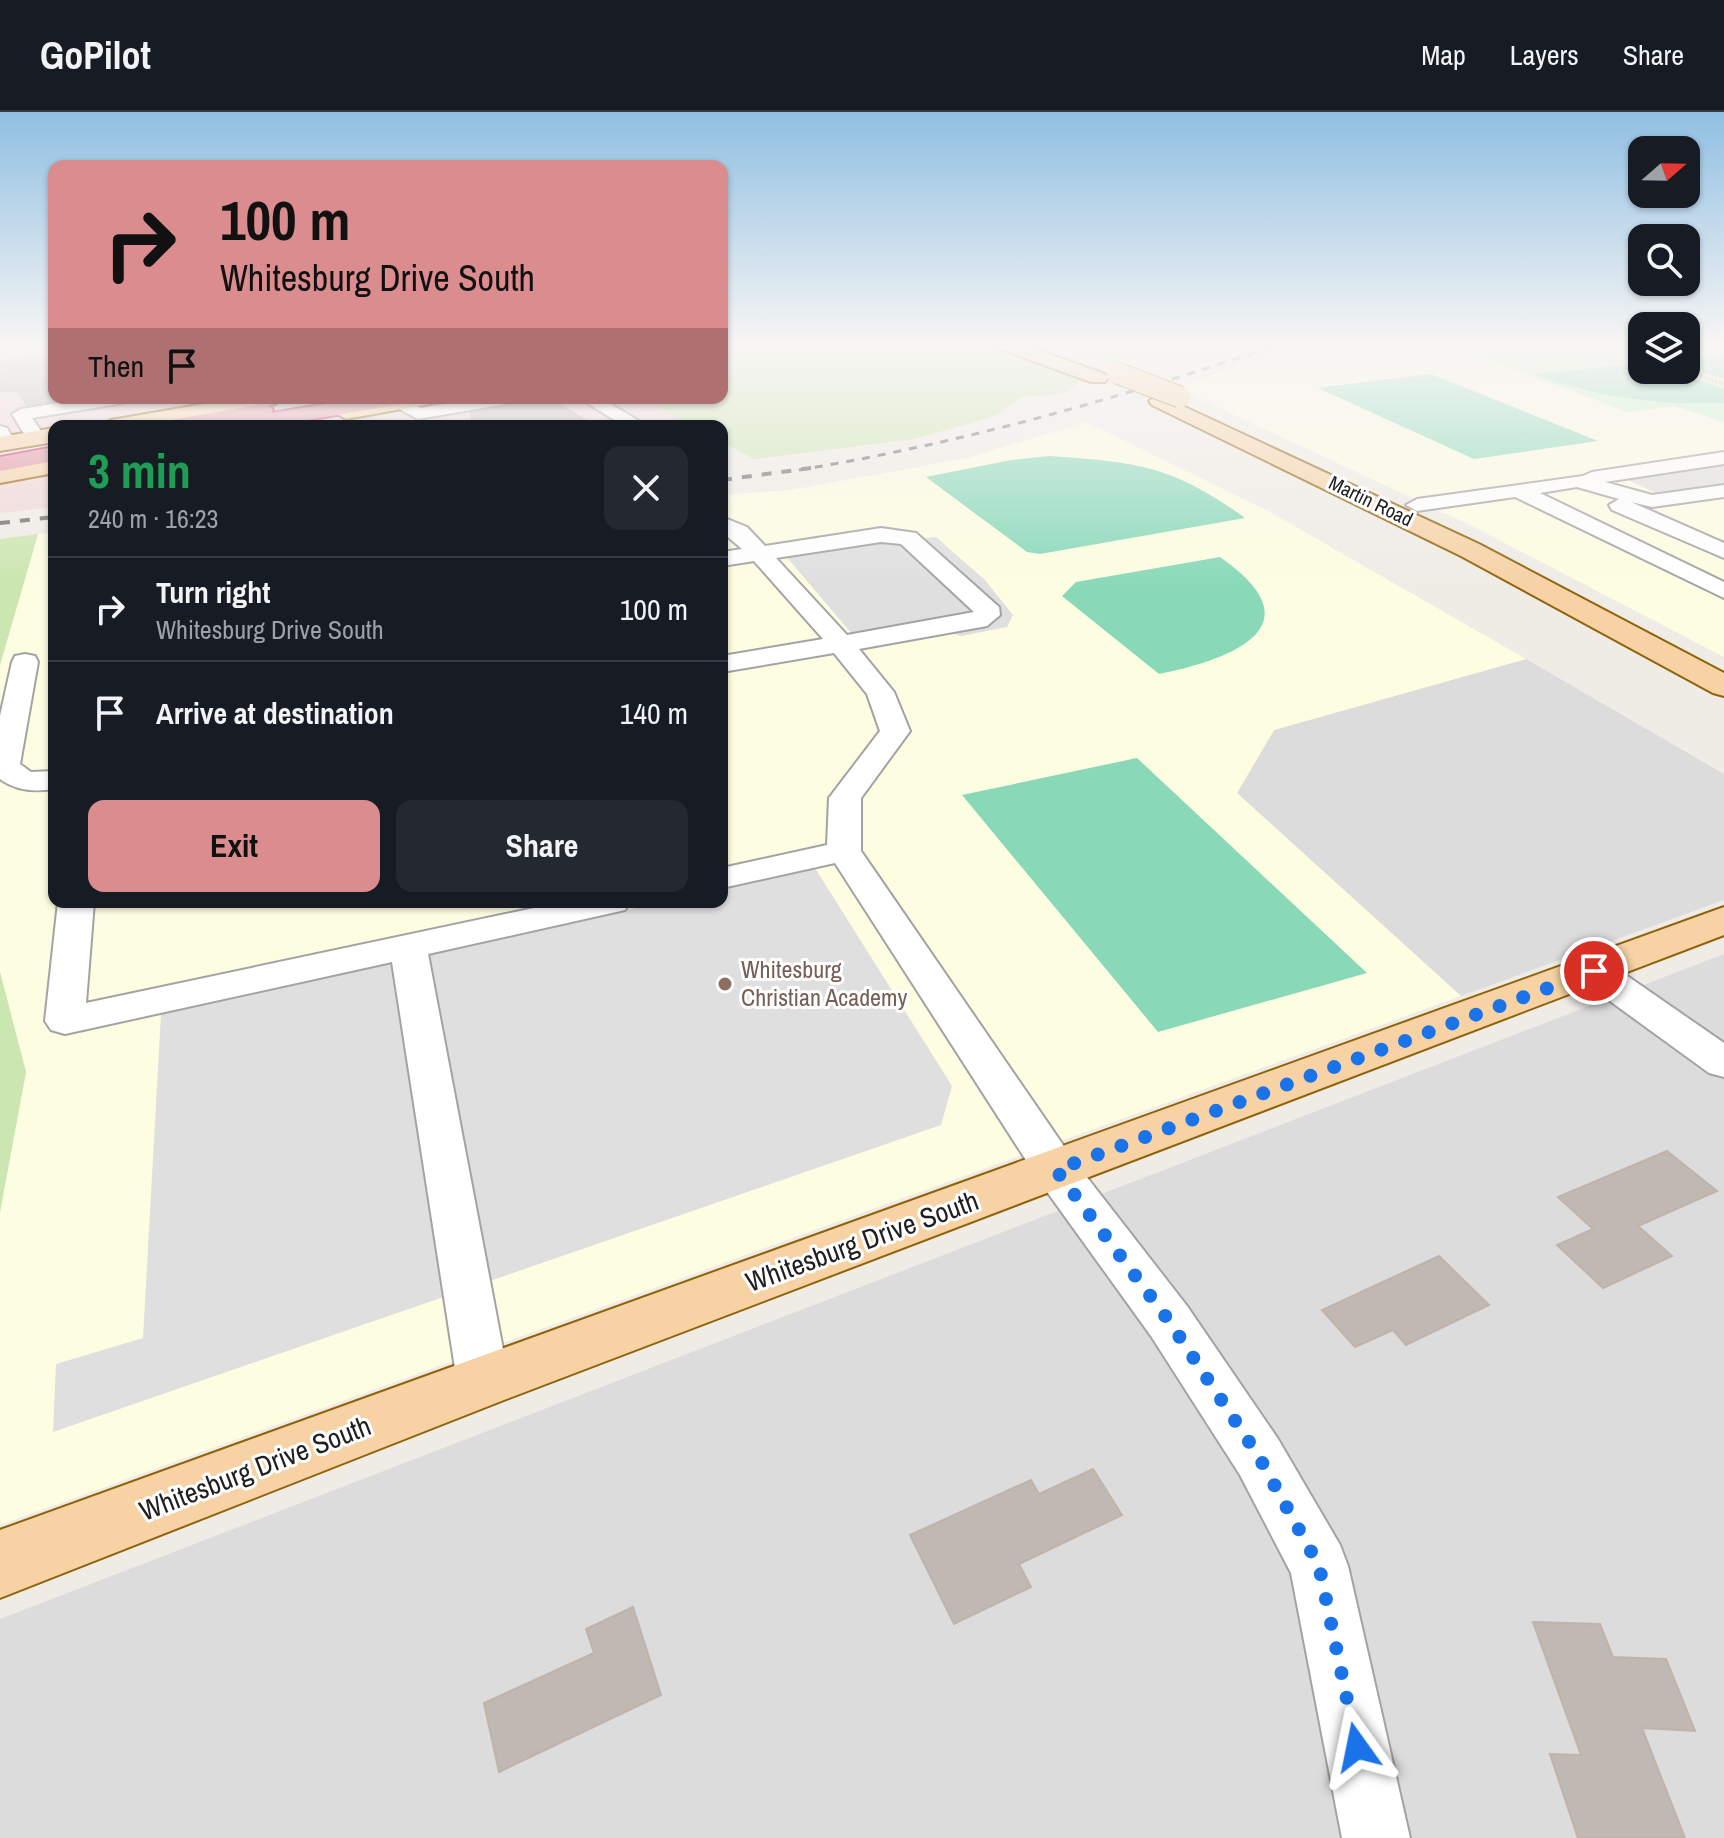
<!DOCTYPE html>
<meta charset="utf-8">
<style>
body{margin:0;font-family:"Archivo Narrow",sans-serif;background:#242831;color:#f1f3f6;height:100vh;display:flex;flex-direction:column;font-size:30px;white-space:nowrap}
*{box-sizing:border-box;margin:0}
p{font-size:26px;color:#9ea1a6}
.icon{flex:none;width:44px;height:44px;fill:none;stroke:currentColor;stroke-width:2;stroke-linecap:round;stroke-linejoin:round}
.map{position:relative;flex:1;overflow:hidden}
.drawer{position:absolute;left:48px;top:308px;width:680px;height:488px;display:flex;flex-direction:column;background:#171b24;border-radius:16px;box-shadow:0 2px 6px #0004}
.drawer>*{flex:none}
.guide{position:absolute;left:48px;top:48px;width:680px;height:244px;border-radius:16px;box-shadow:0 2px 6px #0004;background:#db8c8e;color:#111;overflow:hidden}
.needle{width:52px;rotate:70deg}
.buttons{position:absolute;left:1628px;top:24px;display:grid;gap:16px}
.buttons a{display:grid;place-items:center;width:72px;height:72px;border-radius:16px;background:#171b24;box-shadow:0 2px 6px #0004;font-size:40px}
.pin{position:absolute;display:grid;place-items:center;width:68px;height:68px;color:#fff;margin:-34px;border:4px solid #fff;border-radius:50%;box-shadow:0 2px 8px #0007}
.me{position:absolute;width:88px;margin:-44px;rotate:348deg;stroke-linejoin:round;filter:drop-shadow(0 0 6px #0008)}
.turn{display:flex;align-items:center;gap:28px;height:168px;padding:0 40px;font-size:36px}
.turn .icon{width:104px;height:104px;stroke-width:2.5}
.turn b{display:block;font-size:56px;line-height:68px}
.then{display:flex;align-items:center;height:76px;padding:0 40px;background:#0003;gap:16px;font-size:30px}
.round{display:grid;place-items:center;flex:none;width:84px;height:84px;border-radius:16px;background:#242831}
.head{display:flex;align-items:center;justify-content:space-between;height:136px;padding:0 40px}
h1{font-size:48px;font-weight:700;line-height:60px;color:#1e9e55}
.action{display:flex;gap:16px;margin-top:auto;padding:16px 40px}
.action a{flex:1;height:92px;border-radius:16px;background:#db8c8e;color:#111;font-size:32px;font-weight:700;line-height:92px;text-align:center}
.action a+a{background:#242831;color:#f1f3f6}
ul{padding:0;list-style:none}
li{display:flex;align-items:center;gap:24px;height:104px;padding:0 40px;border-top:2px solid #363941}
li div{flex:1}
li b{display:block;font-size:30px}
li em{font-style:normal}
header{display:flex;align-items:center;gap:48px;box-sizing:border-box;height:112px;padding:0 40px;background:#171b24;border-bottom:2px solid #363941}
header strong{font-size:38px}
nav{display:flex;gap:44px;margin-inline-start:auto;font-size:28px}
.map>svg:first-child{display:block}
.residential{fill:#dddcdc}
.commercial{fill:#efd7d7}
.education{fill:#fdfde1}
.grass{fill:#cbe6b0}
.park{fill:#c6f6ca}
.pitch{fill:#89d9b9}
.parking{fill:#dfdfdf}
.building{fill:#bfb8b3;stroke:#c0b3a9;stroke-width:2}
.lines{fill:none;stroke-linecap:round;stroke-linejoin:round}
.minor-casing{stroke:#a3a3a3;stroke-width:4}
.major-casing{stroke:#90620a;stroke-width:4}
.highway-casing{stroke:#cf3169;stroke-width:4}
.path{stroke:#f08176;stroke-width:2;stroke-dasharray:2 2;stroke-linecap:butt}
.minor{fill:#fff;fill-rule:evenodd}
.major{fill:#f6d2a5;fill-rule:evenodd}
.highway{fill:#e193a2;fill-rule:evenodd}
.rail-far1{stroke:#6d6d6d;stroke-width:3;stroke-dasharray:8 8;stroke-linecap:butt}
.rail{stroke:#6d6d6d;stroke-width:4;stroke-dasharray:10 10;stroke-linecap:butt}
.major-bridge-casing{stroke:#90620a;stroke-width:23;stroke-linecap:butt}
.major-bridge{stroke:#f6d2a5;stroke-width:21}
.route{stroke:#1a73e8;stroke-width:14;stroke-dasharray:0 25.2}
.education-dot{fill:#8d6e63;stroke:#fff;stroke-width:3}
.labels{text-anchor:middle;stroke-width:6;stroke-linejoin:round;paint-order:stroke}
.far-street-label{font-size:20px;fill:#1f1f1f;stroke:#fff}
.education-label{font-size:24px;fill:#785e54;stroke:#fff;text-anchor:start}
.near-street-label{font-size:28px;fill:#1f1f1f;stroke:#fff}
</style>
<header>
<strong>GoPilot</strong>
<nav><a>Map</a><a>Layers</a><a>Share</a></nav>
</header>
<div class="map">
<svg width="1724" height="1726" viewBox="0 0 1724 1726">
<rect width="100%" height="100%" fill="#efece6"/>
<path class="residential" d="M1526 547 1724 662V788L1461 884 1237 681 1274 618Z
M1724 842V1726H0V1507Z"/>
<path class="commercial" d="M33 233H54V286H252L88 314H54V320L0 329V238Z
M474 286H642L693 314H319Z
M54 362V395L0 401V372Z"/>
<path class="education" d="M1305 233H1428L1460 237 1628 300 1674 294 1724 310V545L1472 414 1175 275Z
M1086 310 1270 400 1526 547 1274 618 1237 681 1461 884 0 1413V1100L26 960 0 860V553L38 422 54 421V790H722V383L791 378 967 346Z"/>
<path class="grass" d="M772 233H983L1082 268 1064 282 1022 285 995 304 915 327 754 347 722 330V314H693L642 286H722V241Z
M1066 233H1204L1133 240 1113 254Z
M38 422 0 553V427Z
M0 860 26 960 0 1100Z"/>
<path class="park" d="M1428 233H1642V258H1686V233H1724V310L1674 294 1628 300 1460 237Z"/>
<path class="pitch" d="M1724 242V267L1686 254V246Z
M1642 251V258H1670L1724 277V291C1661 294 1594 285 1535 262Z
M1431 262 1598 329 1474 347 1318 276Z
M1049 344C1136 350 1172 353 1245 406L1040 442 1027 440 926 365 1011 348Z
M1220 445C1319 514 1233 547 1159 562L1062 484 1076 470Z
M1137 646 1367 861 1158 920 962 683Z"/>
<path class="parking" d="M1724 352V372L1661 383 1623 366Z
M936 425 984 467 1013 503 1007 515 961 524 920 510 852 522 784 442Z
M815 756 952 974 941 1013 53 1320 56 1252 143 1226 161 902 662 790H722V777Z"/>
<path class="building" d="M54 241V289L27 293 17 279H0V249Z
M550 287 595 314H472L471 301Z
M1667 1039 1717 1079 1638 1114 1672 1144 1603 1176 1557 1133 1593 1117 1558 1085Z
M1439 1144 1489 1193 1406 1233 1393 1218 1355 1235 1322 1198Z
M1093 1357 1122 1403 1019 1452 1031 1475 954 1512 910 1423 1031 1368 1039 1382Z
M633 1495 661 1583 499 1660 484 1591 594 1541 586 1517Z
M1533 1510 1600 1512 1613 1545 1666 1547 1695 1619 1642 1616 1685 1726H1578L1550 1642 1581 1643Z"/>
<g class="lines">
<defs>
<path id="minor" d="M90 286H133L124 291 32 306 46 326 36 332 29 330 12 302 21 297Z
M480 286H520L511 291 418 307 390 292 399 287 421 296Z
M579 286H601L647 314H624Z
M0 314 7 316 16 331 13 335H0Z
M1724 340V352L1605 370 1652 383 1724 373V385L1652 395 1631 390 1724 431V446L1612 398 1609 393 1619 387 1577 375 1540 381 1724 470V486L1515 385 1417 399 1406 393 1417 387 1583 364 1592 360Z
M722 405 747 415 765 434 881 416 916 421 999 495 1000 503 987 514 859 537 894 580 910 619 861 686V739L1072 1046 1187 1194 1278 1327 1340 1433 1348 1454 1410 1726H1342L1291 1461 1240 1363 1151 1224 1040 1070 835 751 722 776V756L827 733 829 686 880 619 867 582 834 541 722 560V544L823 527 754 449 722 454V440L742 437 722 420ZM881 430 901 432 974 500 847 523 776 446Z
M25 542 35 544 38 550 20 652 31 660 54 659V677C35 680 16 679 0 667V604L12 550 15 544Z
M58 790H94L86 891 562 790H630L625 798 428 842 509 1269 501 1285 483 1292 465 1285 457 1269 392 850 65 922 51 918 45 909Z
M1594 847 1607 850 1724 931V965L1709 961 1581 868 1575 859 1581 850Z"/>
<path id="major" d="M722 233H732L723 238Z
M997 233H1023L1105 262 1108 266 1105 270H1091L1000 237Z
M1159 283 1479 432 1724 561V584L1713 581 1461 444 1152 293 1149 289Z
M239 286H285L275 292 149 314H100L111 308Z
M395 286H440L430 292 346 307 335 301 339 297Z
M54 316V330L0 339V325Z
M54 347V361L0 371V357Z
M1724 795V823L504 1288 0 1486V1418Z"/>
<path id="highway" d="M364 286H411L401 292 272 314H223L225 311 160 314 171 308 263 292 270 294 273 298 271 301Z
M54 335V349L0 359V345Z"/>
</defs>
<use href="#minor" class="minor-casing"/>
<use href="#major" class="major-casing"/>
<use href="#highway" class="highway-casing"/>
<path class="path" d="M1507 233 1490 239 1513 245 1566 236 1642 240
M1686 234 1697 239 1686 240
M1685 258 1724 272"/>
<use href="#minor" class="minor"/>
<use href="#major" class="major"/>
<use href="#highway" class="highway"/>
<path class="rail-far1" d="M799 358C963 331 1120 286 1277 233"/>
<path class="rail" d="M722 368 811 356
M0 411 54 405"/>
<defs>
<path id="major-bridge" d="M1117 261 1180 285"/>
</defs>
<use href="#major-bridge" class="major-bridge-casing"/>
<use href="#major-bridge" class="major-bridge"/>
</g>
<linearGradient id="sky" x2="0" y2="1"><stop stop-color="#8fbfe2"/><stop offset="0.49" stop-color="#f8f6f4"/><stop offset="1" stop-color="#f8f6f4" stop-opacity="0"/></linearGradient>
<rect width="1724" height="475" fill="url(#sky)"/>
<g class="lines">
<path class="route" d="M1357 1635 1319 1454 1259 1345 1169 1209 1056 1058 1594 859"/>
</g>
<circle class="education-dot" cx="725" cy="872" r="8"/>
<g class="labels">
<g class="far-street-label">
<text transform="translate(1371 389) rotate(26)" y="7">Martin Road</text>
</g>
<g class="education-label">
<text x="741" y="866">Whitesburg<tspan x="741" dy="28">Christian Academy</tspan></text>
</g>
<g class="near-street-label">
<text transform="translate(862 1129) rotate(-20)" y="10">Whitesburg Drive South</text>
<text transform="translate(255 1356) rotate(-21)" y="10">Whitesburg Drive South</text>
</g>
</g>
</svg>
<div class="buttons">
<a><svg class="needle" viewBox="-14 -14 28 28"><path d="M0-13l5 13h-10z" fill="#e53935"/><path d="M0 13l5-13h-10z" fill="#9ea1a6"/></svg></a>
<a><svg class="icon" aria-label="search" viewBox="0 0 24 24"><circle cx="10" cy="10" r="6"/><path d="M15 15l6 6"/></svg></a>
<a><svg class="icon" aria-label="layers" viewBox="0 0 24 24"><path d="M12 4l9 5-9 5-9-5zM3 14l9 5 9-5"/></svg></a>
</div>
<div class="pin" style="left:1594px;top:859px;background:#d93025"><svg class="icon" aria-label="arrive" viewBox="0 0 24 24"><path d="M6 21V4h12l-3 4 3 4H6"/></svg></div>
<svg class="me" style="left:1357px;top:1635px" viewBox="-20 -20 40 40"><path d="M0-17L14 15 0 8-14 15z" fill="#1a73e8" stroke="#fff" stroke-width="4"/></svg>
<div class="guide">
<div class="turn"><svg class="icon" aria-label="right" viewBox="0 0 24 24"><path d="M7 20v-9h11M14 6l5 5-5 5"/></svg><div><b>100 m</b>Whitesburg Drive South</div></div>
<div class="then">Then<svg class="icon" aria-label="arrive" viewBox="0 0 24 24"><path d="M6 21V4h12l-3 4 3 4H6"/></svg></div>
</div>
<section class="drawer">
<div class="head"><div><h1>3 min</h1><p>240 m · 16:23</p></div><a class="round"><svg class="icon" aria-label="close" viewBox="0 0 24 24"><path d="M6 6l12 12M18 6L6 18"/></svg></a></div>
<ul>
<li><svg class="icon" aria-label="right" viewBox="0 0 24 24"><path d="M7 20v-9h11M14 6l5 5-5 5"/></svg><div><b>Turn right</b><p>Whitesburg Drive South</p></div><em>100 m</em></li>
<li><svg class="icon" aria-label="arrive" viewBox="0 0 24 24"><path d="M6 21V4h12l-3 4 3 4H6"/></svg><div><b>Arrive at destination</b></div><em>140 m</em></li>
</ul>
<div class="action"><a>Exit</a><a>Share</a></div>
</section>
</div>
